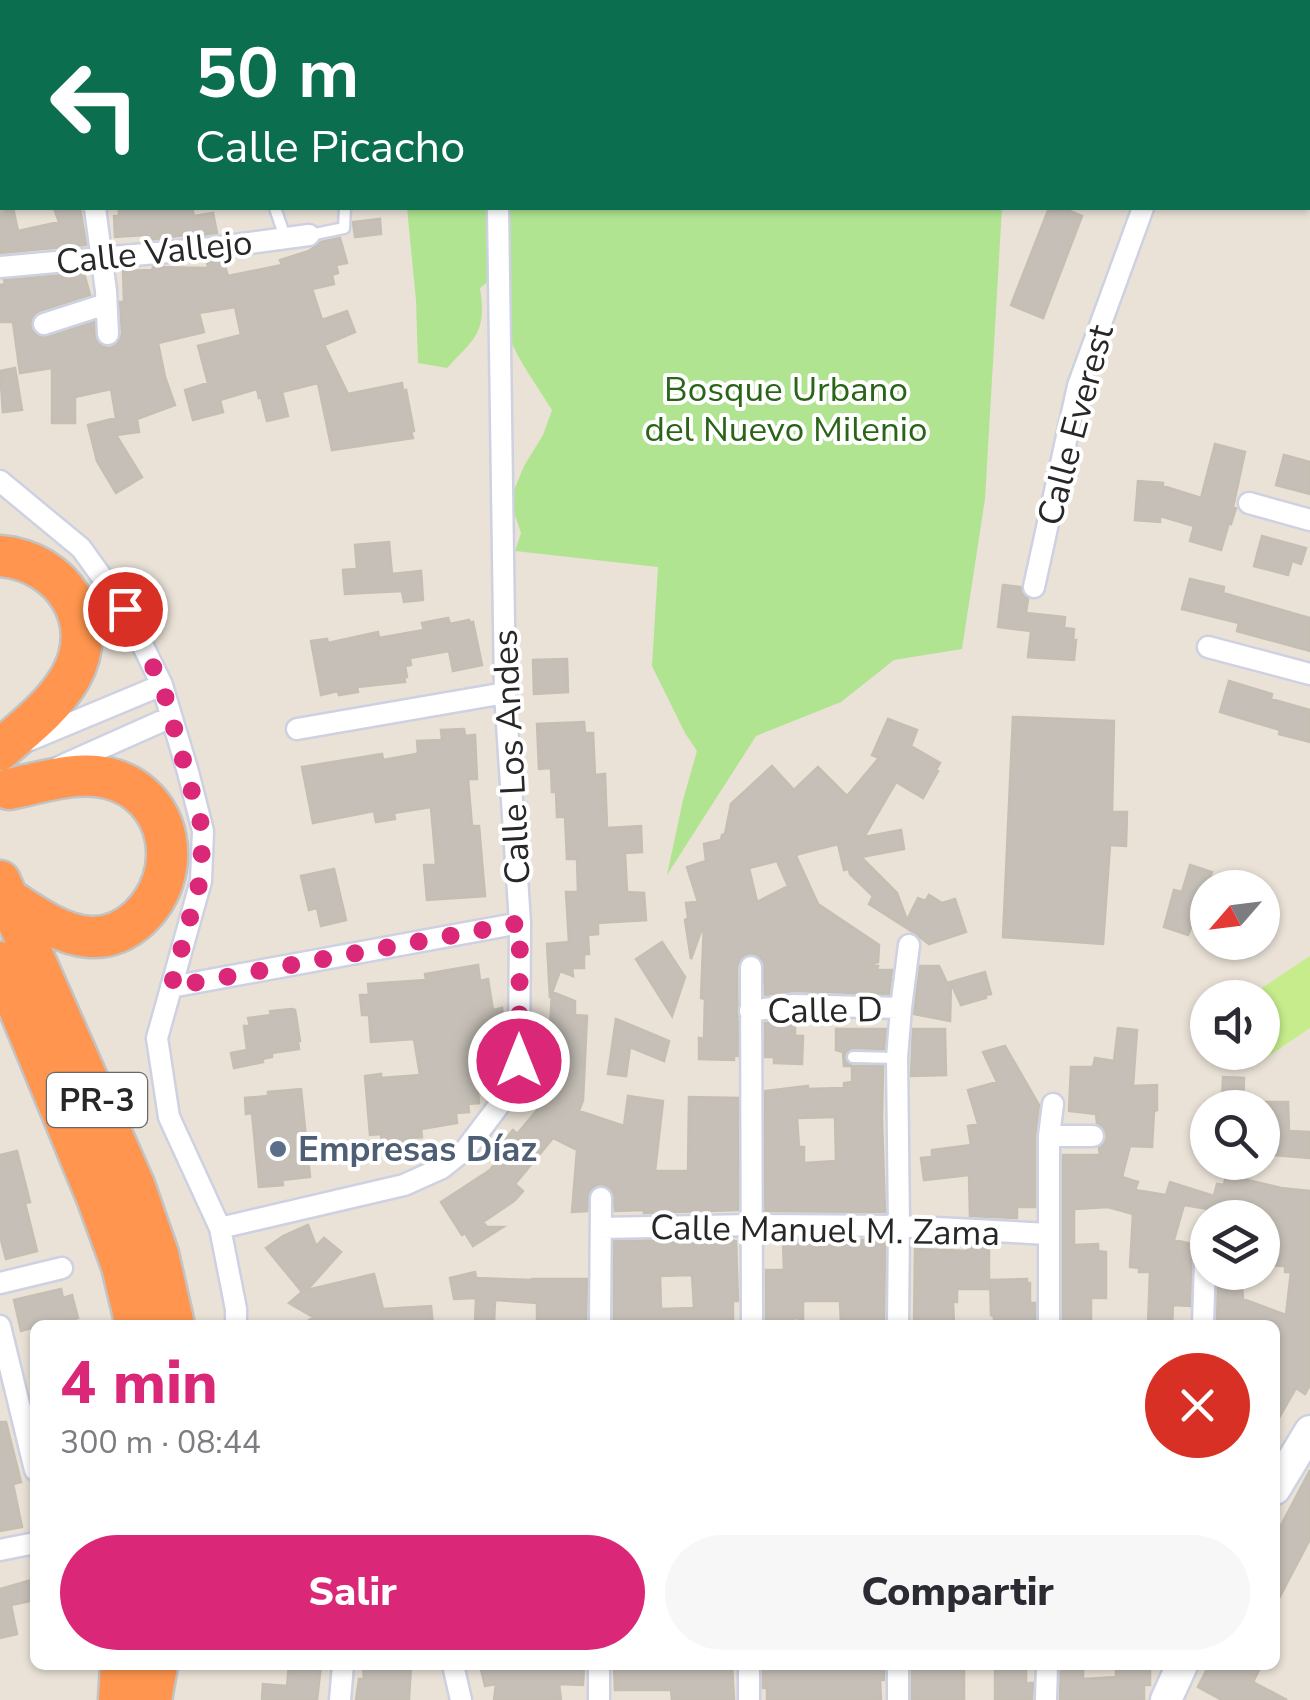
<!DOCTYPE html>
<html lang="es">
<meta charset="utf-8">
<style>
body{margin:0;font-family:"Nunito Sans",sans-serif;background:#f7f7f7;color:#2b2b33;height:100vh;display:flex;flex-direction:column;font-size:38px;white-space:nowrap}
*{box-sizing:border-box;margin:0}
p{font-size:32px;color:#7c7c81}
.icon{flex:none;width:55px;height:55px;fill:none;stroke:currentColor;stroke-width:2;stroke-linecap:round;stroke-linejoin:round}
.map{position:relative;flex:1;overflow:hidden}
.drawer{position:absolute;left:30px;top:1320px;width:1250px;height:350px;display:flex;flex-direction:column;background:#fff;border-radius:15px;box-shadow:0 2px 8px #0004}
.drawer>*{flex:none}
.guide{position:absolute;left:0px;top:0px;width:1310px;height:210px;box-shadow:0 2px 8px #0004;background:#0b6e4f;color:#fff;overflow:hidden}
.needle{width:65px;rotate:242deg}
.buttons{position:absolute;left:1190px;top:870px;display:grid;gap:20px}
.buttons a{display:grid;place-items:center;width:90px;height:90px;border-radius:50%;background:#fff;box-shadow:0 2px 8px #0004;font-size:50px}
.pin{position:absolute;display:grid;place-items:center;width:85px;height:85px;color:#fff;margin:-42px;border:5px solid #fff;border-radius:50%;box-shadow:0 2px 10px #0007}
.me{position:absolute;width:110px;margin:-55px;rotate:0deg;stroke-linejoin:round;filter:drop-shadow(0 0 8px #0008)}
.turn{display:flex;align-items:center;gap:35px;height:210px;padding:0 30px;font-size:45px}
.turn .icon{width:130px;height:130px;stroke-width:2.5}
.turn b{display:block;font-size:70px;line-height:85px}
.round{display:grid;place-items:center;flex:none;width:105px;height:105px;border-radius:52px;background:#f7f7f7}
.summary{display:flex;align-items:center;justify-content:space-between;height:170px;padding:0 30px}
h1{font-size:60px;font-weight:800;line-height:75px;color:#db2777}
.cta{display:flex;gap:20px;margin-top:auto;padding:20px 30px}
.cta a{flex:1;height:115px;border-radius:60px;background:#db2777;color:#fff;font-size:40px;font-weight:800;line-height:115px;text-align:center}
.cta a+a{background:#f7f7f7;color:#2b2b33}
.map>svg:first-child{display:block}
.green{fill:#b0e491}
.pitch{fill:#c6ec8c}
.building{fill:#c5bfb7;stroke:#c5beb2;stroke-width:2.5;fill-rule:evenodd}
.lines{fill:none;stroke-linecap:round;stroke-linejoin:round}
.lane-casing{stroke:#cdd1e1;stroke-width:15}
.street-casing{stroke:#cdd1e1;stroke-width:25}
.secondary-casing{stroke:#cdd1e1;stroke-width:35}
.highway-casing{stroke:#c3c3c3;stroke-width:45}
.lane{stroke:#fff;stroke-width:10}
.street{stroke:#fff;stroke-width:20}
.secondary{stroke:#fff;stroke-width:30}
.highway{stroke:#ff954e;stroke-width:40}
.route{stroke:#db2777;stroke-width:18;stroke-dasharray:0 32.4}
.service-dot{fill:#5c6f8a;stroke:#fff;stroke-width:4}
.labels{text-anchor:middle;stroke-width:8;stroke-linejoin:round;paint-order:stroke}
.shield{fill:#fff;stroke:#686868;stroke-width:2.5}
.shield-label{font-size:32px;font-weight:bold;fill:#272727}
.street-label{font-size:35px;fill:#272727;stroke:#fff}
.park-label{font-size:35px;fill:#296417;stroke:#fff}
.service-label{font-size:35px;font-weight:bold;fill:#4e5e75;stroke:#fff;text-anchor:start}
</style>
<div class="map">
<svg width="1310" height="1700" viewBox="0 0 1310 1700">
<rect width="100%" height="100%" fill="#eae2d7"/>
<path class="green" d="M409 0H997L999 2H410Z
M407 208H1002L985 499 962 649 894 660 841 702 756 736 667 875 683 800 697 751 685 733 652 666 658 567 515 551 521 533 510 500 524 466 543 435 552 410C539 388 510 350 506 325 505 315 509 303 510 293L494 277 480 288C487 333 475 338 447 368L418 363 416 300Z"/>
<path class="pitch" d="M1310 956V1028L1263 1060 1258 1053 1262 1052V998L1248 997Z"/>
<path class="building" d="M0 182H2V208H13L18 231 59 222 54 208H80L86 245 0 253Z
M119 208H192L194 216 213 213 217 233 202 235 201 233 147 240 146 235 115 237 114 216H119Z
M1049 208H1062L1082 216 1043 318 1011 305Z
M380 219 381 234 355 237 353 222Z
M340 238 347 263 336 265 338 273 332 275 334 284 312 289 322 320 347 311 355 332 324 345 348 394 402 383 403 391 406 390 414 431 411 432 413 438 332 450 318 383 282 392 288 416 267 421 261 397 259 398 257 389 220 400 223 412 193 420 185 390 208 383 198 346 241 335 235 307 199 313 204 332 158 343 165 377 175 405 137 419 139 432 116 435 142 477 116 493 97 461 88 425 116 418 111 389 75 397V423H52V368L20 373 13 322H0V285L5 284 4 280 84 273 90 295 39 311 31 320V329L40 337H47L94 322 96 341 103 347 110 348 116 345 122 334 120 302H124L123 271 152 270 153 267 208 268 207 262 223 260 228 276 282 265 280 260 309 251 321 242Z
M15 368 22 410 3 412 0 371Z
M1215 444 1245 452 1233 507 1236 508 1231 524 1229 523 1221 550 1190 541 1194 526 1160 516V522L1135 520 1138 481 1163 483V486L1201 498Z
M1284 455 1310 462V494L1276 485Z
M1262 536 1306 548 1301 564 1292 561 1288 575 1254 566Z
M389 542 392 574 421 571 423 600 404 602 402 591 345 594 343 570 357 569 355 545Z
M1190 579 1224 587 1223 593 1310 618V651L1237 631 1239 623 1182 609Z
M1003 585 1021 587V592L1028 599 1026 613 1065 617 1064 628 1074 629 1073 640H1076L1074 660 1028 657 1031 631 998 627Z
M448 618 450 624 469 620 470 623 473 622 482 665 453 671 449 651 410 658 411 665 405 666 407 677 404 678 405 682 357 687 358 692 339 695 338 691 321 695 311 641 327 639 328 643 378 632 379 638 424 630 422 623Z
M567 659 568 692 534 694 533 660Z
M1229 681 1272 694 1271 699 1310 710V742L1279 734 1280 730 1220 712Z
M1013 717 1114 721 1112 812H1127L1126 846 1110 845 1103 944 1003 937Z
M888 719 917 730 911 746 940 763 936 770 938 771 923 798 896 782 864 837 901 830 904 849 861 857 897 893 907 920 918 898 925 901 929 895 942 903 955 899 966 932 929 944 916 934 869 904 873 896 850 874 849 869 844 870 838 844 799 854 796 856 818 904 879 945 878 962 866 966H878L877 970H892L889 994 793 991 765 995 763 961 757 955H745L740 959 737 967 738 1056 734 1055V1060L699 1059V1038L704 1039 705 999 701 998 704 923 691 959 685 920 688 918 686 903 698 902 687 867 706 861 704 844 721 840 722 835 725 834 731 804 772 766 794 790 818 767 847 796 879 758 872 755ZM777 861 788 886 757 902 749 868Z
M584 722 585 733H593L595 775 605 774 607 828 641 826 642 852 625 853 627 892 644 893 646 920 598 923V934L588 935 589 954H584V968H572L573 976 560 971 550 998 547 944 569 942 566 892H578L577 859H567L565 817H557L556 792H552L551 768 539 769 537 724Z
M464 729 465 736 475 735 477 779H468L472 826H479L485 896 427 900 424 865H436L431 807 394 813 395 819 376 822 374 811 313 823 302 767 382 754 383 760 416 754 418 753 417 741 442 740 441 730Z
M1190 865 1212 872 1188 935 1164 927 1174 890 1182 892Z
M334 869 346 920 321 926 317 908 309 910 301 876Z
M662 942 685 977 672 1016 636 959Z
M478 965 480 981 488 979 493 1010 502 1008 505 1035 504 1041 489 1042 491 1071H486L487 1082 477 1083 479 1103 468 1104 469 1112 456 1113 457 1123 421 1129 422 1137 410 1138 411 1142 382 1145 381 1134 370 1135 365 1076 381 1074V1078L420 1075 414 1039 371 1042 369 1015H362L360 995H369L368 984 426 980 425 974Z
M920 966H939L947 983 985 972 991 994 985 995 986 998 961 1005 951 983 950 1021 914 1014Z
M552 992 575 1001V1015L587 1016 583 1100 579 1111 624 1126 628 1096 663 1101 655 1171H688L689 1097 738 1098V1210L644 1213V1210L615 1211 613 1192 609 1187 600 1184 593 1187 589 1192 587 1211 572 1212 577 1150 553 1138 515 1184 523 1191 514 1201 483 1222 487 1227H503L473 1246 465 1233 462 1235 441 1202 490 1170 507 1148 502 1143 513 1130 517 1134 549 1096 544 1094 553 1070 554 1047H549Z
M292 1009 295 1010 297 1022 300 1041 298 1042 299 1049 272 1053V1057L262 1059 263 1062 234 1068 231 1053 247 1050 244 1026H250L248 1018 271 1015 270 1011Z
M616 1019 669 1041 664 1061 630 1047 626 1076 608 1074Z
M795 1019V1036H803L802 1064 774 1063V1057H765V1023Z
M1118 1028 1137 1030 1133 1086 1157 1085V1110L1154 1111 1152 1147 1130 1146 1122 1177 1138 1182 1135 1190 1166 1195 1170 1182 1214 1196 1217 1184 1224 1185 1226 1175 1281 1188 1310 1191V1385L1305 1394 1296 1388 1275 1425V1325H1217L1218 1272H1241L1243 1299 1286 1315 1291 1272H1285V1266L1262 1265V1218L1184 1205 1174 1240 1192 1244 1190 1306 1173 1305 1172 1325H1148L1150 1272H1139V1268L1130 1267 1133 1214 1108 1207 1074 1209V1245L1098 1244V1251L1106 1252V1298H1091V1325H1063V1155H1100L1099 1148 1104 1144 1107 1137 1104 1128 1097 1123 1096 1114 1069 1111 1071 1067H1093L1095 1058 1114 1061Z
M836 1029H886L884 1049 852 1048 846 1052 844 1058 846 1062 852 1066H883L882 1119 885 1212 765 1211V1091L808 1086V1089L844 1088V1083L852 1082V1066H844L843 1052 836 1050ZM835 1117 836 1161 804 1163V1147H799L797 1118Z
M913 1029H945L946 1075 911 1076Z
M1005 1046 1039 1105 1035 1136V1207H1017V1218L970 1216 969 1175 924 1180 921 1158 932 1157V1150L971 1145 968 1126 978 1124 968 1090 997 1082 983 1052Z
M1223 1077 1244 1078 1243 1105 1222 1104Z
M301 1089 310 1177 282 1180 283 1185 259 1187 252 1113 246 1114 245 1098 268 1096V1092Z
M1262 1102H1288L1289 1131 1310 1132V1158L1262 1154Z
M17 1151 30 1202 25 1203 37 1251 6 1259 0 1236V1155Z
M308 1225 316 1246 324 1238 341 1252 307 1290 374 1274 383 1309 431 1306 433 1325H303L313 1317 289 1303 302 1292 266 1248 283 1236Z
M671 1240 736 1241 738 1301H733V1325H614V1241ZM692 1275 694 1308 661 1309 660 1276Z
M783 1240H885L884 1325H841L840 1301H803V1319L794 1318V1325H766V1270H784Z
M971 1244 989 1245V1289H957V1302H953L954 1325H914L915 1249 968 1251V1246H971Z
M475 1272 476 1278 531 1280 532 1279H587L586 1325H537V1303L495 1300 494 1324H475L476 1298 454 1299 450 1278Z
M1027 1279V1283H1030V1303H1035V1324L1009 1325V1323H994V1316L991 1315 990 1280Z
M61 1289 63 1298 72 1295 78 1318 49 1325H35V1327L21 1331 14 1300Z
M0 1422H6L21 1482 13 1484 22 1527 0 1531Z
M1310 1470V1539L1275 1606V1537Z
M35 1579V1600L11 1605 17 1634 0 1638V1589Z
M289 1665H321L317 1700H262L263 1684 287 1686Z
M363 1665H411L409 1700H356L359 1679H364Z
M480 1665 563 1667 584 1665 583 1685 559 1684 561 1700H494L496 1684 485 1686Z
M732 1665 734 1700H672L671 1690H615L614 1666Z
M763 1665H884V1680H880L881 1700H767V1688H763Z
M912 1665H917V1668L964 1667V1700H912Z
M1061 1665H1083V1679L1116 1677V1665H1150V1685H1144V1700H1060Z
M1209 1665H1250L1259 1670 1253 1682 1287 1700H1222L1198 1687Z
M995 1669H1026V1683H1033L1032 1700H995Z"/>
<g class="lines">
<defs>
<path id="lane" d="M280 0 283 2
M275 208 285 237
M310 235 344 228 345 208
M853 1057 897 1058"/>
<path id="street" d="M64 0 65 2
M148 0 150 2
M1149 0V2
M0 2 11 0
M935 2 939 0
M95 208 106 291 108 334
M0 267 212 248 309 235
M44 324 106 304
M0 481 81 548 125 609 162 685 188 772 203 831 201 881 157 1038 169 1117 220 1228 236 1309V1325
M1249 503 1310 520
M1034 587 1078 386 1143 208
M1208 647 1310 674
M297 729 505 693
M30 740 162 685
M59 767 171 717
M751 967 752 1325
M171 987 520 923
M750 1011 793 1005 901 1008
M1049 1136H1093
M220 1228 404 1185 442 1168 466 1149 500 1104 519 1061 520 923 505 693 498 208
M601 1228 752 1225 899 1226 1049 1234
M0 1283 62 1268
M600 1325 601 1198
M898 1325 899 1226 897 1058 901 1008 909 945
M1049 1325V1136L1053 1104
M1203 1325 1206 1229
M0 1326 35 1470
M0 1550 35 1543
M453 1665 461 1700
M599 1665V1700
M898 1665V1700
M340 1700 343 1665
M749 1700V1665
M1046 1700 1047 1665"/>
<path id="secondary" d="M1275 1489 1310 1431
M1166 1700 1182 1665"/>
<path id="highway" d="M0 556C62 561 103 621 70 678 53 707 25 728 0 750
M0 881 134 1185 158 1254 174 1325
M7 898C31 914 60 935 90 937 109 938 125 931 139 918 186 874 173 794 108 778 76 770 40 783 9 789
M0 962 98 1200 122 1266 136 1325
M119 1700 121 1665
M151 1700 157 1665"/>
</defs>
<use href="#lane" class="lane-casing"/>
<use href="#street" class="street-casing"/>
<use href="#secondary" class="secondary-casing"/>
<use href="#highway" class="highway-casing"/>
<use href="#lane" class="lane"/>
<use href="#street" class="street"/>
<use href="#secondary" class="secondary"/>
<use href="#highway" class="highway"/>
</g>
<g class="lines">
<path class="route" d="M125 609 162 685 203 831 200 881 171 987 520 923 519 1061"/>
</g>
<circle class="service-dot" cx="278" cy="1149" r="10"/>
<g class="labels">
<rect class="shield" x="47" y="1073" width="100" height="54" rx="8"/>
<g class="shield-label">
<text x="97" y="1111">PR-3</text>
</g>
<g class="street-label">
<text transform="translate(154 252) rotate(-6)" y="12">Calle Vallejo</text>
<text transform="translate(1075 425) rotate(-75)" y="12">Calle Everest</text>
<text transform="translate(511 757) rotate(-93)" y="12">Calle Los Andes</text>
<text transform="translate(825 1010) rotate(-1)" y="12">Calle D</text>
<text transform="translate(825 1230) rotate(1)" y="12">Calle Manuel M. Zama</text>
</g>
<g class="park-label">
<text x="786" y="401">Bosque Urbano<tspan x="786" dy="40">del Nuevo Milenio</tspan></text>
</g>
<g class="service-label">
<text x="298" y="1161">Empresas Díaz</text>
</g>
</g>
</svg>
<div class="buttons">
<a><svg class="needle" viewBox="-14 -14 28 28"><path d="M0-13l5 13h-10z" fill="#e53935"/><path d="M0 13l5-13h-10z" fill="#7c7c81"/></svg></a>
<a><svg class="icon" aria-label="sound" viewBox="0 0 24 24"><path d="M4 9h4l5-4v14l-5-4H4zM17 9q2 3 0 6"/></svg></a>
<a><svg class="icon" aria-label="search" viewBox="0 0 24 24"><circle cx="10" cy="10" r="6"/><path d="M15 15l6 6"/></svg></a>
<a><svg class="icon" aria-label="layers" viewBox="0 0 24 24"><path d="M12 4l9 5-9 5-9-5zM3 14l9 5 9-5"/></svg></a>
</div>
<div class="pin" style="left:125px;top:609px;background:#d93025"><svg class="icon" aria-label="arrive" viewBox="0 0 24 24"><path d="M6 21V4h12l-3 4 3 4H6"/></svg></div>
<svg class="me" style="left:519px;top:1061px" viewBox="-20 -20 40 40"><circle r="17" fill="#db2777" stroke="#fff" stroke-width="3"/><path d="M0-11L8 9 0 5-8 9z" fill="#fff"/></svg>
<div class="guide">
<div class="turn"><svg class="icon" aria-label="left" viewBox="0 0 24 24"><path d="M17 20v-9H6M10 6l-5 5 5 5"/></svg><div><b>50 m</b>Calle Picacho</div></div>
</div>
<section class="drawer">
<div class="summary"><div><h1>4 min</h1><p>300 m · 08:44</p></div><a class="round" style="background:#d93025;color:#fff"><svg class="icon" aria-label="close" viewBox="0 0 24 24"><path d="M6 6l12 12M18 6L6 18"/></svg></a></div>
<div class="cta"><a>Salir</a><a>Compartir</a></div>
</section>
</div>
